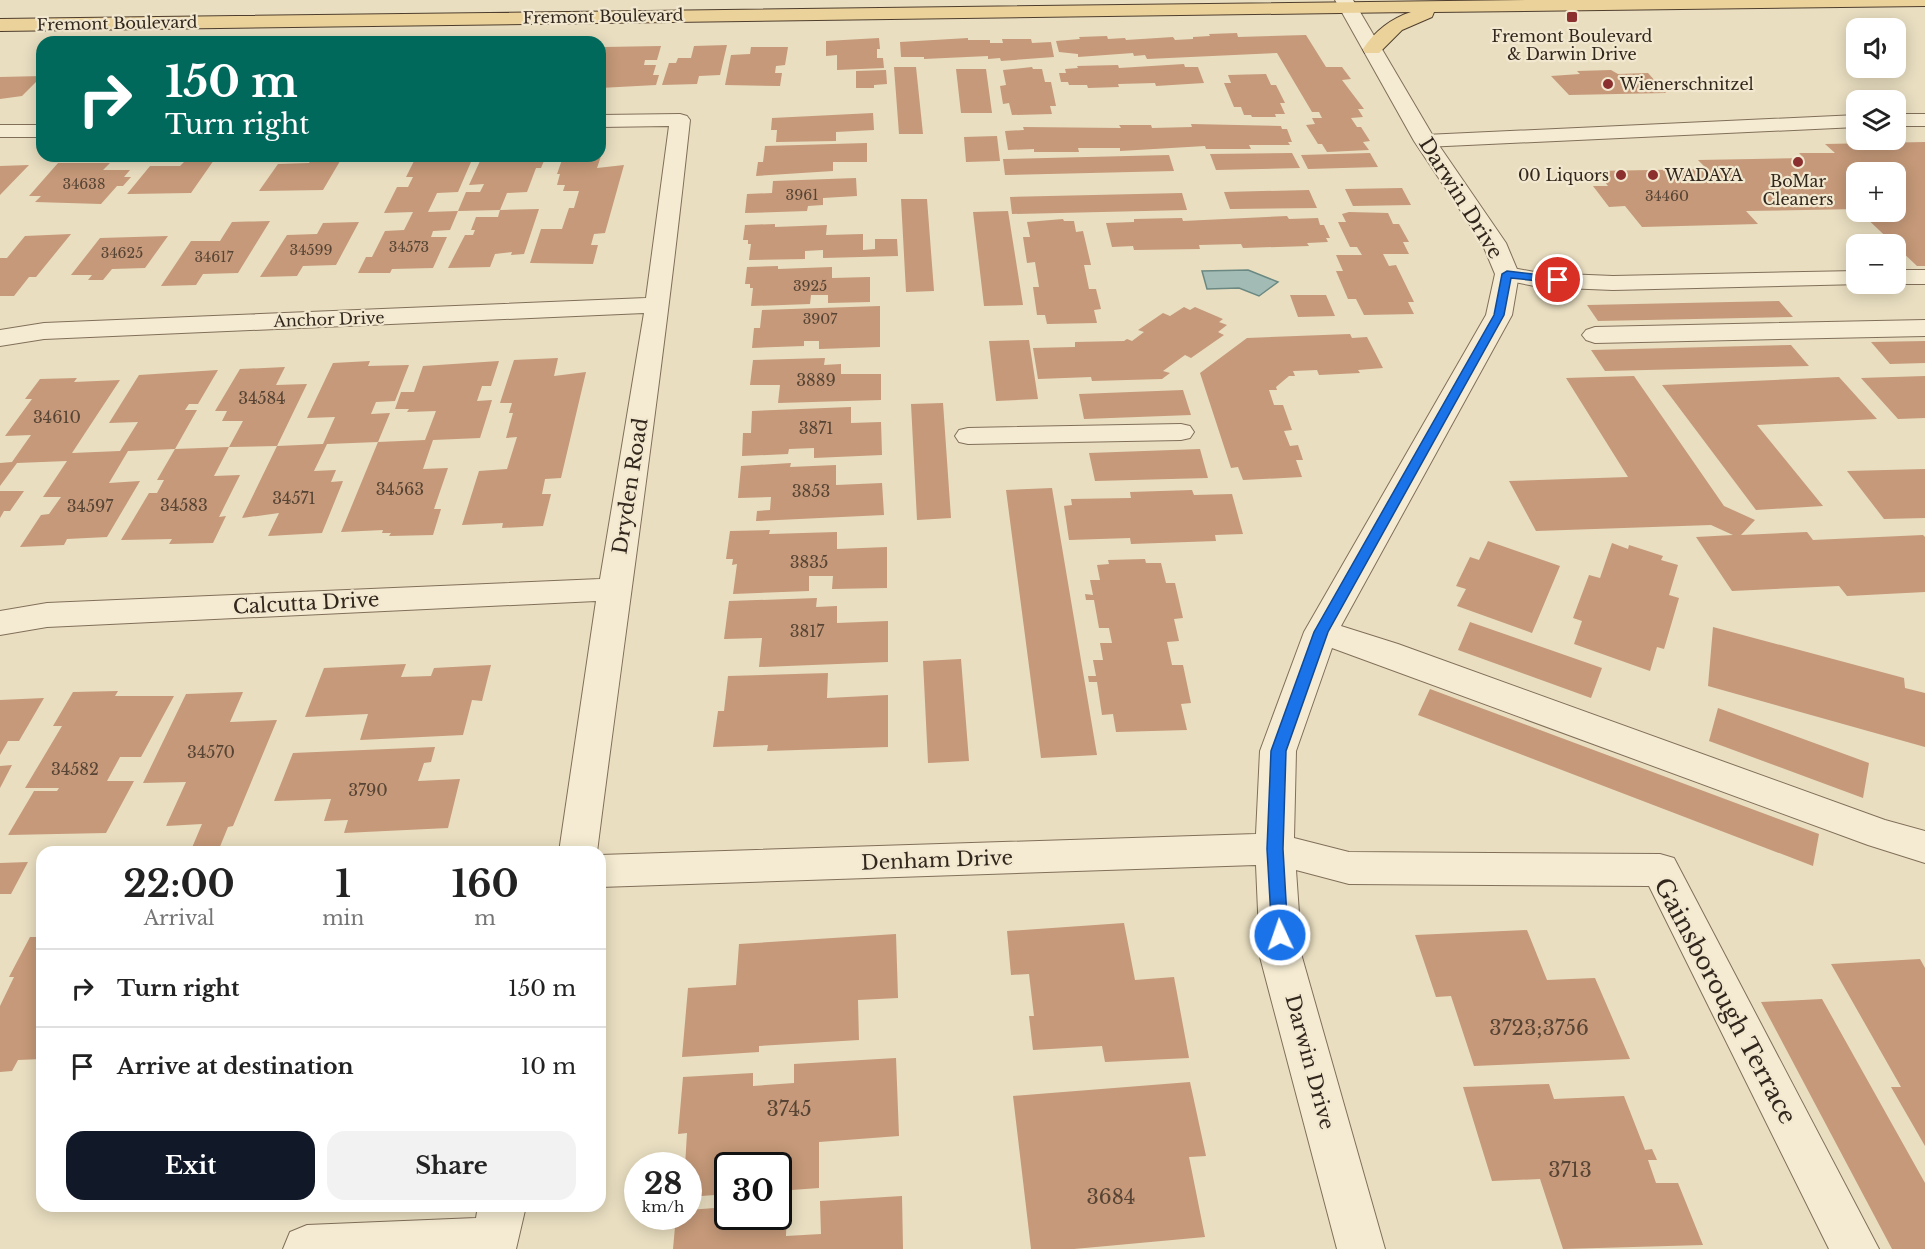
<!DOCTYPE html>
<meta charset="utf-8">
<style>
body{margin:0;font-family:"Libre Baskerville",serif;background:#f2f2f2;color:#222;height:100vh;display:flex;flex-direction:column;font-size:22px;white-space:nowrap}
*{box-sizing:border-box;margin:0}
p{font-size:20px;color:#767676}
.icon{flex:none;width:33px;height:33px;fill:none;stroke:currentColor;stroke-width:2;stroke-linecap:round;stroke-linejoin:round}
.map{position:relative;flex:1;overflow:hidden}
.sheet{position:absolute;left:36px;top:846px;width:570px;height:366px;display:flex;flex-direction:column;background:#fff;border-radius:18px;box-shadow:0 3px 15px #0003}
.sheet>*{flex:none}
.guide{position:absolute;left:36px;top:36px;width:570px;height:126px;border-radius:18px;box-shadow:0 3px 15px #0003;background:#00695c;color:#fff;overflow:hidden}
.tools{position:absolute;left:1846px;top:18px;display:grid;gap:12px}
.tools a{display:grid;place-items:center;width:60px;height:60px;border-radius:12px;background:#fff;box-shadow:0 3px 15px #0003;font-size:30px}
.speed{position:absolute;left:624px;top:1152px;display:flex;gap:12px;font-size:30px;font-weight:700;text-align:center}
.speed>*{display:grid;place-content:center;width:78px;height:78px;border-radius:50%;background:#fff;box-shadow:0 3px 15px #0003;line-height:1}
.speed small{font-size:15px;font-weight:400}
.speed .limit{border:3px solid #111;border-radius:9px;background:#fff;color:#111}
.pin{position:absolute;display:grid;place-items:center;width:51px;height:51px;color:#fff;margin:-26px;border:3px solid #fff;border-radius:50%;box-shadow:0 2px 6px #0007}
.me{position:absolute;width:66px;margin:-33px;rotate:357deg;stroke-linejoin:round;filter:drop-shadow(0 0 4px #0008)}
.turn{display:flex;align-items:center;gap:21px;height:126px;padding:0 30px;font-size:27px}
.turn .icon{width:78px;height:78px;stroke-width:2.5}
.turn b{display:block;font-size:42px;line-height:51px}
.eta{display:flex;justify-content:space-evenly;align-items:center;height:102px;text-align:center}
.eta b{font-size:36px;font-weight:800;line-height:42px}
.primary-button{display:flex;gap:12px;margin-top:auto;padding:12px 30px}
.primary-button a{flex:1;height:69px;border-radius:18px;background:#111827;color:#fff;font-size:24px;font-weight:800;line-height:69px;text-align:center}
.primary-button a+a{background:#f2f2f2;color:#222}
ul{padding:0;list-style:none}
li{display:flex;align-items:center;gap:18px;height:78px;padding:0 30px;border-top:2px solid #e0e0e0}
li div{flex:1}
li b{display:block;font-size:22px}
li em{font-style:normal}
.map>svg:first-child{display:block}
.water{fill:#a2bcb5;stroke:#6b8982;stroke-width:1.5}
.building{fill:#c59979}
.lines{fill:none;stroke-linecap:round;stroke-linejoin:round}
.service-casing{stroke:#816f5a;stroke-width:2}
.minor-casing{stroke:#816f5a;stroke-width:2}
.primary-casing{stroke:#4f3e2e;stroke-width:2}
.service{fill:#f5ebd2;fill-rule:evenodd}
.minor{fill:#f5ebd2;fill-rule:evenodd}
.primary{fill:#ebd29a;fill-rule:evenodd}
.route{fill:#1a73e8;stroke:#114b97;stroke-width:1.5}
.poi-dot{fill:#8b2f2f;stroke:#f2e8cf;stroke-width:2}
.labels{text-anchor:middle;stroke-width:4.5;stroke-linejoin:round;paint-order:stroke}
.far-number-label{font-size:14px;fill:#574434}
.far-street-label{font-size:16px;fill:#32271d;stroke:#f2e8cf}
.far-poi-label{font-size:16px;fill:#32271d;stroke:#f2e8cf}
.number-label{font-size:16px;fill:#574434}
.street-label{font-size:20px;fill:#32271d;stroke:#f2e8cf}
.near-number-label{font-size:20px;fill:#574434}
.near-street-label{font-size:24px;fill:#32271d;stroke:#f2e8cf}
</style>
<div class="map">
<svg width="1925" height="1249" viewBox="0 0 1925 1249">
<rect width="100%" height="100%" fill="#e9dec0"/>
<path class="water" d="M1248 270 1278 282 1259 296 1239 288 1207 289 1202 271Z"/>
<path class="building" d="M1237 33 1238 37 1306 35 1326 67H1342L1351 79 1342 80 1364 109H1358L1363 117 1351 118 1357 127H1361L1370 141 1363 142 1369 150 1327 152 1322 144H1318L1306 125 1315 124 1312 118H1322L1319 112H1312L1277 53 1147 59 1145 55 1134 56 1133 53 1078 57V54L1059 52 1056 41 1080 39 1079 37 1107 36 1108 39 1125 38 1126 40 1173 37 1175 40 1193 39V37L1210 36 1209 34Z
M879 38 880 49H877V58H883L884 68 837 70V55L826 56V41Z
M968 38V40H990V43H1003L1002 39H1031L1032 43 1051 42 1054 57 1001 61 1000 58 988 59V56L924 59V57H901L900 42Z
M727 45 720 75 699 76 697 84 662 85 669 63H676L678 58H691L694 46Z
M661 46 657 60H645L644 65H656L653 75H659L656 85 600 88 603 68H600L603 60H600L604 47Z
M751 47H788L785 65 776 66 775 73H782L780 86 725 85 731 55 750 54Z
M1184 64 1185 67H1198L1204 83 1156 86 1155 83 1118 84 1119 87 1088 88 1087 85H1069L1068 82H1061L1059 73H1066L1065 69 1078 68 1077 66 1118 65 1119 68Z
M894 67H916L923 134H899Z
M1032 67 1033 69H1042L1045 82H1051L1056 106H1050L1052 114 1012 115 1009 103 1003 104 1000 86 1006 85 1003 70Z
M956 69H986L992 113H961Z
M886 70 887 84 874 85V88H856V71Z
M1611 70 1618 74 1648 73 1666 93 1569 95 1551 76 1580 74 1577 71Z
M1266 74 1271 85H1276L1285 103H1280L1285 114H1275L1276 117H1252L1251 115H1244L1241 107H1234L1224 83H1231L1228 75Z
M42 76 22 96 0 99V77Z
M873 113 874 130 836 132V141L776 142 777 130H771L772 118Z
M1191 124 1281 126 1282 129H1287L1292 142H1288L1290 145H1249L1251 149H1206L1205 146 1120 151V148H1078L1079 152H1034V149L1008 150 1005 131 1024 130 1023 127 1121 128 1119 125H1151L1152 128 1192 127Z
M997 136 1000 161 966 162 964 137Z
M1925 142V266H1917L1860 212H1896V172H1857V209L1746 211 1758 224 1642 227 1625 206 1609 207 1593 186H1608L1596 171 1707 169 1698 160 1804 158 1799 153H1835L1825 144Z
M867 143V162H833V171L756 176 758 162H763L765 146Z
M1292 153 1300 168 1216 170 1210 154Z
M1370 153 1378 167 1308 169 1301 155Z
M1169 155 1174 171 1005 175 1003 159Z
M314 156H343L323 190 259 191 278 164 309 163Z
M516 156H546L541 168H536L527 192 507 193 500 210 539 209 524 254 511 255 512 252 495 254 490 267 448 268 465 235H473L475 230H471L476 217H498L500 210 458 211 466 192H480L484 184 469 185 480 161 515 159Z
M601 156 597 168 624 165 605 233 594 234 591 245H598L593 264 530 263 541 229H562L569 208H574L579 191H563L565 185H557L560 174H557L563 157Z
M188 158 214 160 191 193 127 194 150 166H180Z
M414 161 471 162 458 192 437 193 428 212 458 211 450 230 433 231 431 237H447L433 268 392 269 390 273H358L366 257H372L385 231 404 230 413 212 384 213 397 187H408L413 177H406Z
M58 163H110L103 170H130L124 177H131L123 186H117L101 204 35 202 41 196H29Z
M29 165 0 195V166Z
M856 178 857 196 823 198V205L808 206 807 211 745 213 747 194 772 193 773 181Z
M1402 188 1411 205 1353 206 1345 189Z
M1309 190 1317 208 1230 209 1224 192Z
M1182 193 1187 210 1012 214 1010 197Z
M901 199H927L934 291 906 292Z
M1008 211 1023 305 984 306 973 212Z
M1349 212 1388 213 1393 224H1399L1409 242H1403L1409 254H1383L1389 266 1396 265 1414 302H1408L1414 314 1364 315 1356 299H1348L1336 271H1343L1336 255H1362L1357 247H1350L1338 222H1346L1342 214Z
M1287 216 1289 219 1318 218 1320 225H1324L1330 238H1326L1328 242 1307 243 1309 246 1243 248 1241 244 1199 245 1200 249 1134 250 1133 246 1112 247 1106 223 1134 222V219L1182 218 1183 221Z
M1063 219 1064 221H1074L1076 232 1083 231 1091 265H1084L1089 289H1096L1101 309 1094 310 1097 323 1047 324 1045 315H1037L1033 287H1039L1035 262 1027 263 1023 237H1030L1027 222Z
M270 221 238 273 203 274 196 285 161 286 191 241H220L232 222Z
M359 222 336 265 303 266 297 276 260 277 287 235 317 234 323 223Z
M775 224V227L827 225 826 235 863 234V250L875 249V239H897L898 256 823 258V250L805 251V259L749 260 751 244H748V240H743L745 225Z
M71 234 36 277H29L14 296H0V258H7L25 236Z
M168 236 145 268 112 269 103 280H88L92 275H71L100 238Z
M778 266V269L832 267V278L870 277V302L828 303V295H811L810 304 751 306 753 288H750V284H745L747 267Z
M1290 295H1326L1335 316 1298 317Z
M1779 301 1793 317 1598 321 1587 305Z
M880 306V347L819 349V341H804V346L752 348 754 328H760L762 310Z
M1184 307 1190 310 1195 307 1223 319 1219 322 1227 325 1218 332 1224 335 1191 358 1185 355 1163 371 1170 373 1162 379 1092 381 1091 377 1038 379 1033 348 1075 347V342L1124 341 1127 339 1132 341 1144 332 1138 330 1163 313 1170 316Z
M1350 334 1352 338 1367 337 1383 368 1358 370 1360 373 1319 375 1317 370 1293 371 1295 376H1289L1276 387 1277 390H1269L1274 405H1283L1292 430 1284 431 1290 446 1298 445 1303 460H1296L1302 477 1243 480 1238 467 1231 468 1200 373 1247 338Z
M1029 340 1038 399 996 401 989 341Z
M1925 341V363L1890 364 1871 342Z
M1791 345 1809 366 1605 371 1591 350Z
M558 358 554 376 586 372 561 478 545 479 542 494H551L543 526 502 528 503 523 462 525 479 471 507 469 517 437 506 438 513 413H509L512 403H500L514 360Z
M825 358 824 365 841 364V374H881V400L778 403 780 385H750L753 360Z
M370 361 368 366 409 365 395 401 376 402 371 414 390 413 378 442 425 440 436 411 407 412 409 409H395L401 392H414L423 366 499 361 491 386H482L477 401 492 400 480 438 433 440 423 469 448 468 434 509H441L433 535 389 536 391 533H382L383 530 341 532 378 442 327 444 314 471 336 470 331 482 343 481 322 533 268 536 279 513 242 518 277 446 323 444 335 417 307 418 333 363Z
M285 367 276 385 307 384 277 446 229 447 243 421H222L227 411H215L240 369Z
M218 370 198 404H189L185 410H197L175 449 229 447 214 476 240 475 219 517 226 516 213 543 169 544 172 539 121 540 149 493H157L164 480H157L175 449 128 451 109 483 140 481 107 537 67 539 64 545 20 547 41 515 49 514 61 497H43L67 461 17 463 0 486V463L12 462 31 435 5 436 32 399H25L40 379 77 378 74 382 120 380 72 453 120 451 138 422 109 423 139 375Z
M1634 376 1724 506 1755 520 1741 535 1807 532 1813 540 1923 535 1925 537V592L1847 596 1839 586 1732 591 1696 537 1733 535 1711 525 1536 531 1509 481 1628 477 1566 378Z
M1925 376V418L1898 419 1861 378Z
M1839 377 1877 419 1757 425 1823 506 1756 510 1662 385Z
M1183 390 1191 415 1084 419 1079 394Z
M943 403 951 518 917 520 911 404Z
M851 407V423L881 422 882 455 814 458V448L789 449 788 454 742 456 743 433H751L752 411Z
M1200 449 1208 478 1095 481 1089 453Z
M791 463 790 467 836 465V485L882 483 884 515 756 521 757 511 770 510 771 497 738 498 741 466Z
M1925 469V518L1884 519 1847 471Z
M1052 488 1097 755 1041 758 1006 490Z
M1192 490 1194 495 1232 494 1243 534 1215 535 1216 541 1131 544 1130 538 1069 540 1064 506 1072 505 1071 499 1131 498 1130 492Z
M0 491H24L10 511H4L0 518Z
M770 530 769 534 837 532V549L887 547V588L832 589 833 576H809V591L733 594 737 564 732 565 733 559H726L730 531Z
M1488 541 1560 566 1532 633 1457 606 1466 589 1456 586 1470 557 1479 560Z
M1612 543 1628 549 1629 545 1663 556 1661 560 1678 565 1669 595 1679 598 1664 649 1657 647 1650 671 1574 644 1582 621 1573 618 1589 575 1600 578Z
M1145 559 1146 563H1161L1166 583H1175L1183 618 1174 619 1179 641 1167 642 1172 665H1183L1191 703 1181 704 1187 730 1116 732 1113 714 1102 715 1097 682H1089L1088 676H1096L1093 660H1103L1100 643H1112L1109 628H1099L1094 600H1086L1085 594 1093 595 1090 580H1100L1097 565 1109 564 1108 560Z
M817 598 816 607 837 606V623L888 621V662L759 667 762 638 724 639 729 601Z
M1470 622 1602 668 1591 698 1458 650Z
M1713 627 1904 678 1905 688 1925 693V747L1708 686Z
M961 659 969 761 928 763 923 661Z
M406 664 401 677 431 676 434 668 491 665 482 701 472 700 463 735 360 740 368 714 305 717 324 668Z
M828 673 827 698 888 695V747L767 751 768 745 713 747 718 711H724L728 676Z
M1430 689 1819 834 1813 866 1418 715Z
M118 691 115 696H174L141 757H120L107 781H134L106 833 8 835 34 791H57L59 788H25L62 726H53L73 692Z
M243 692 230 722 277 720 233 826 228 827 219 849 191 850 202 824 166 826 186 782 143 783 186 694Z
M44 698 19 741H8L0 755V700Z
M1718 708 1869 763 1863 798 1709 741Z
M435 747 431 762 424 763 418 781 460 779 448 828 344 833 348 820 324 821 331 799 274 801 293 753Z
M12 765 0 788V766Z
M306 846 304 852H233V850Z
M402 848 401 852H361V850Z
M28 862 11 894H0V863Z
M1124 923 1135 980 1174 977 1189 1058 1105 1062 1102 1046 1033 1050 1029 1016H1034L1029 974 1011 975 1007 931Z
M1527 930 1547 980 1595 978 1630 1059 1474 1066 1451 996 1436 997 1415 935Z
M896 934 898 998 858 1000 859 1040 759 1046V1052L682 1057 688 988 736 985 739 944Z
M30 937H42V1059L18 1060 12 1071 0 1072V1006L14 977H9Z
M1920 959 1925 968V1146L1891 1087H1901L1831 964Z
M1822 999 1925 1183V1249H1892L1761 1002Z
M896 1058 899 1136 819 1142V1188L778 1191V1166H728V1194L688 1197V1166H685L687 1133 678 1134 683 1077 753 1073V1086L794 1083V1064Z
M1190 1082 1206 1156 1189 1157 1205 1237 1074 1249H1031L1013 1096Z
M1549 1084 1554 1099 1624 1096 1645 1150 1652 1149 1657 1160H1648L1656 1183H1678L1703 1245 1563 1249 1540 1179 1492 1181 1463 1087Z
M902 1196 903 1249H673L676 1216H688V1210L728 1207V1216H778V1203H787L786 1236 821 1234 820 1201Z"/>
<g class="lines">
<defs>
<path id="service" d="M1896 114H1925V126H1896Z
M1857 115V127L1425 147 1418 145 1415 141 1418 137 1425 135Z
M1507 267 1540 273 1613 276 1857 271V284H1862L1613 290 1540 287 1499 279 1496 274 1499 269Z
M1896 270H1925V284H1895Z
M1181 424 1190 426 1194 432 1190 438 1181 440 968 444 959 442 955 436 959 430 968 428Z"/>
<path id="minor" d="M1335 0H1353L1436 141 1506 243 1519 274 1512 315 1341 626 1398 644 1885 820 1925 831V863L1868 845 1332 648 1296 751 1294 838 1349 852 1660 854 1674 858 1879 1249H1829L1649 886 1349 884 1296 870 1302 957 1385 1249H1337L1260 957 1256 865 600 887V855L1256 834 1260 751 1304 632 1486 315 1495 274 1482 243 1414 141Z
M680 114 687 116 690 120C664 365 628 608 597 852H559L596 601 47 627 0 635V611L47 603 600 579 644 313 44 339 0 346V330L44 323 646 298 669 126 600 127V115Z
M0 125H42V137H0Z
M1925 320V336L1595 343 1586 340 1582 335 1586 330 1595 327Z
M478 1206H526L516 1249H283L290 1232 307 1225 476 1218Z"/>
<path id="primary" d="M1528 0H1925V6L1434 12 1432 17 1402 30 1379 53H1365L1363 49C1375 31 1390 19 1411 12L0 31V19Z"/>
</defs>
<use href="#service" class="service-casing"/>
<use href="#minor" class="minor-casing"/>
<use href="#primary" class="primary-casing"/>
<use href="#service" class="service"/>
<use href="#minor" class="minor"/>
<use href="#primary" class="primary"/>
</g>
<path class="route" d="M1507 271 1558 277 1564 280 1558 283 1511 278 1504 315 1328 632 1286 751 1283 849 1288 935 1286 940 1280 942 1274 940 1272 935 1267 849 1271 751 1314 632 1494 315 1502 274Z"/>
<g class="poi-dot">
<rect x="1566" y="11" width="12" height="12" rx="3"/>
<circle cx="1608" cy="84" r="6"/>
<circle cx="1798" cy="162" r="6"/>
<circle cx="1621" cy="175" r="6"/>
<circle cx="1653" cy="175" r="6"/>
</g>
<g class="labels">
<g class="far-number-label">
<text x="84" y="189">34638</text>
<text x="802" y="200">3961</text>
<text x="1667" y="201">34460</text>
<text x="409" y="252">34573</text>
<text x="311" y="255">34599</text>
<text x="122" y="258">34625</text>
<text x="214" y="262">34617</text>
<text x="810" y="291">3925</text>
<text x="820" y="324">3907</text>
</g>
<g class="far-street-label">
<text transform="translate(603 16) rotate(-1)" y="6">Fremont Boulevard</text>
<text transform="translate(117 23) rotate(-1)" y="6">Fremont Boulevard</text>
<text transform="translate(329 319) rotate(-2)" y="6">Anchor Drive</text>
</g>
<g class="far-poi-label">
<text x="1572" y="42">Fremont Boulevard<tspan x="1572" dy="18">&amp; Darwin Drive</tspan></text>
<text x="1620" y="90" text-anchor="start">Wienerschnitzel</text>
<text x="1609" y="181" text-anchor="end">00 Liquors</text>
<text x="1665" y="181" text-anchor="start">WADAYA</text>
<text x="1798" y="187">BoMar<tspan x="1798" dy="18">Cleaners</tspan></text>
</g>
<g class="number-label">
<text x="816" y="386">3889</text>
<text x="262" y="404">34584</text>
<text x="57" y="423">34610</text>
<text x="816" y="434">3871</text>
<text x="400" y="495">34563</text>
<text x="811" y="497">3853</text>
<text x="294" y="504">34571</text>
<text x="184" y="511">34583</text>
<text x="90" y="512">34597</text>
<text x="809" y="568">3835</text>
<text x="807" y="637">3817</text>
<text x="211" y="758">34570</text>
<text x="75" y="775">34582</text>
<text x="368" y="796">3790</text>
</g>
<g class="street-label">
<text transform="translate(1461 198) rotate(58)" y="7">Darwin Drive</text>
<text transform="translate(630 486) rotate(-81)" y="7">Dryden Road</text>
<text transform="translate(306 603) rotate(-3)" y="7">Calcutta Drive</text>
<text transform="translate(937 860) rotate(-2)" y="7">Denham Drive</text>
<text transform="translate(1310 1062) rotate(75)" y="7">Darwin Drive</text>
</g>
<g class="near-number-label">
<text x="1539" y="1035">3723;3756</text>
<text x="789" y="1116">3745</text>
<text x="1570" y="1177">3713</text>
<text x="1111" y="1204">3684</text>
</g>
<g class="near-street-label">
<text transform="translate(1725 1001) rotate(62)" y="8">Gainsborough Terrace</text>
</g>
</g>
</svg>
<div class="tools">
<a><svg class="icon" aria-label="sound" viewBox="0 0 24 24"><path d="M4 9h4l5-4v14l-5-4H4zM17 9q2 3 0 6"/></svg></a>
<a><svg class="icon" aria-label="layers" viewBox="0 0 24 24"><path d="M12 4l9 5-9 5-9-5zM3 14l9 5 9-5"/></svg></a>
<a>+</a>
<a>−</a>
</div>
<div class="speed"><div>28<small>km/h</small></div><div class="limit">30</div></div>
<div class="pin" style="left:1558px;top:280px;background:#d93025"><svg class="icon" aria-label="arrive" viewBox="0 0 24 24"><path d="M6 21V4h12l-3 4 3 4H6"/></svg></div>
<svg class="me" style="left:1280px;top:935px" viewBox="-20 -20 40 40"><circle r="17" fill="#1a73e8" stroke="#fff" stroke-width="3"/><path d="M0-11L8 9 0 5-8 9z" fill="#fff"/></svg>
<div class="guide">
<div class="turn"><svg class="icon" aria-label="right" viewBox="0 0 24 24"><path d="M7 20v-9h11M14 6l5 5-5 5"/></svg><div><b>150 m</b>Turn right</div></div>
</div>
<section class="sheet">
<div class="eta">
<div><b>22:00</b><p>Arrival</p></div>
<div><b>1</b><p>min</p></div>
<div><b>160</b><p>m</p></div>
</div>
<ul>
<li><svg class="icon" aria-label="right" viewBox="0 0 24 24"><path d="M7 20v-9h11M14 6l5 5-5 5"/></svg><div><b>Turn right</b></div><em>150 m</em></li>
<li><svg class="icon" aria-label="arrive" viewBox="0 0 24 24"><path d="M6 21V4h12l-3 4 3 4H6"/></svg><div><b>Arrive at destination</b></div><em>10 m</em></li>
</ul>
<div class="primary-button"><a>Exit</a><a>Share</a></div>
</section>
</div>
